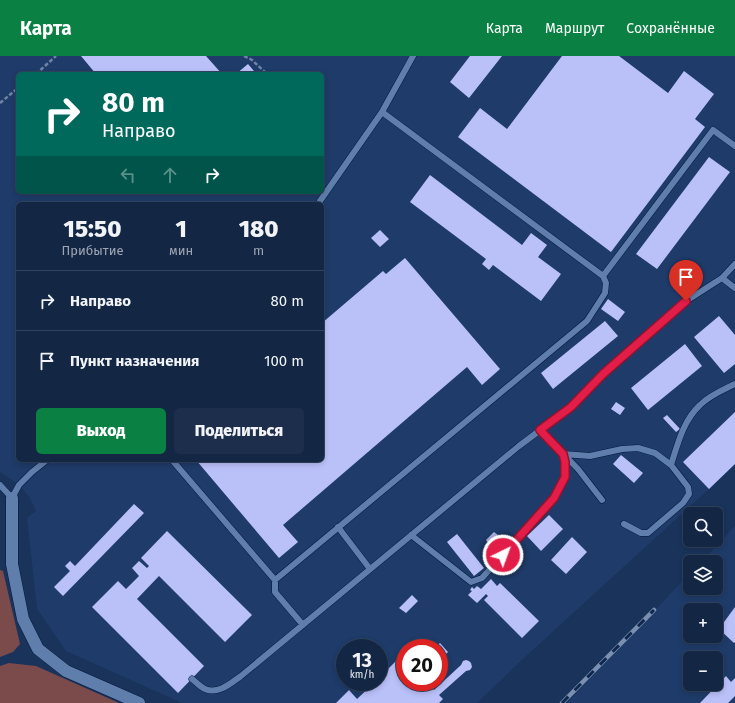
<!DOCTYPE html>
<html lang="ru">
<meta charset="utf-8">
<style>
body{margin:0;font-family:"Fira Sans",sans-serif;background:#1c2e4b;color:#f1f3f6;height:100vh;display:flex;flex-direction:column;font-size:15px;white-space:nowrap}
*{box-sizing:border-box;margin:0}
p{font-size:13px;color:#9da5b2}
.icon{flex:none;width:22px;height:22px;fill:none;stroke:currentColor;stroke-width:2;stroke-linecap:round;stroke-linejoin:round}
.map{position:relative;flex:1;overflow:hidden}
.details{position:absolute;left:16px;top:146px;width:308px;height:260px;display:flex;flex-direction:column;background:#132644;border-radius:6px;box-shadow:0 2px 6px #0003,0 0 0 1px #32435d}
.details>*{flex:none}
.hud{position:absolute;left:16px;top:16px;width:308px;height:122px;border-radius:6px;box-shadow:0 2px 6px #0003,0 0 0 1px #32435d;background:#00695c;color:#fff;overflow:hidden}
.tools{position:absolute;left:683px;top:451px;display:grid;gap:8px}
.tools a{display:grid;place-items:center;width:40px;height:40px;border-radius:6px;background:#132644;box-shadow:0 2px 6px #0003,0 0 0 1px #32435d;font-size:20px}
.speed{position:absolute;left:336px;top:583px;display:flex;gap:8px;font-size:20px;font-weight:700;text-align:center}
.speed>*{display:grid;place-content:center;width:52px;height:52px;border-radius:50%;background:#132644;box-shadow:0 2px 6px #0003,0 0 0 1px #32435d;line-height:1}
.speed small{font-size:10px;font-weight:400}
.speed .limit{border:6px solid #d22;background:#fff;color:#111}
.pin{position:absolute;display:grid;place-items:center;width:34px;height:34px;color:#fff;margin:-41px -17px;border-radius:50% 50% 50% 0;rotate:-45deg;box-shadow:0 0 4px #0007}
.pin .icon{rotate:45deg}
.me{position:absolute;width:44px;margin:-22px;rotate:42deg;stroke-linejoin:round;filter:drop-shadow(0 0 3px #0008)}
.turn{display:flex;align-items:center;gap:14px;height:84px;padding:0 20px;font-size:18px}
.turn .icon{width:52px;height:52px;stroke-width:2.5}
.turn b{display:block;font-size:28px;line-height:34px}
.lanes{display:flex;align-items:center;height:38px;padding:0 20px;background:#0003;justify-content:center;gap:20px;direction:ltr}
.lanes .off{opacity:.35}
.eta{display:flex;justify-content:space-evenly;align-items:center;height:68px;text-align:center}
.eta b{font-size:24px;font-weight:800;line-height:28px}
.primary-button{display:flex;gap:8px;margin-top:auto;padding:8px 20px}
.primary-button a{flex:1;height:46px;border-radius:6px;background:#0b8043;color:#fff;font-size:16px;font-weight:800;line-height:46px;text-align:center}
.primary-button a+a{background:#1c2e4b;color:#f1f3f6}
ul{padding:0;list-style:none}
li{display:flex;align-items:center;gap:12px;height:60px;padding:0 20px;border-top:1px solid #32435d}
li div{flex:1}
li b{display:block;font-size:15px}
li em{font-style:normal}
header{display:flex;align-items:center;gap:24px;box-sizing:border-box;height:56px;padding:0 20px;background:#0b8043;color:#fff}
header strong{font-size:19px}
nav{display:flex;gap:22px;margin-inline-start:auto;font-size:14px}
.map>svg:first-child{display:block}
.built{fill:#1e3b69;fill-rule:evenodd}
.green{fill:#7b4b4c}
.building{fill:#bac1f9}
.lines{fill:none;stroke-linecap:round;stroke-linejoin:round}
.service-casing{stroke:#02193e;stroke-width:7}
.minor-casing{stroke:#02193e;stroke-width:13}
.path{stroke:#6f84a5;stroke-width:2.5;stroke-dasharray:4 2;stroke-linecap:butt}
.service{stroke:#607eab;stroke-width:6}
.minor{stroke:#607eab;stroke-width:12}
.rail-casing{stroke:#7b90b0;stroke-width:4.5}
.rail{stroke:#0f284f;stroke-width:3;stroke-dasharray:9;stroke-linecap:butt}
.route-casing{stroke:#92132f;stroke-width:10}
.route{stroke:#e11d48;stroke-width:7}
</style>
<header>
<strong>Карта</strong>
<nav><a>Карта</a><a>Маршрут</a><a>Сохранённые</a></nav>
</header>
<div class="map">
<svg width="735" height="647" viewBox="0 0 735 647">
<rect width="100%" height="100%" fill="#19335a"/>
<path class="built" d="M0 0H735V408L709 433 524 602 477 647H182L66 595 37 553 27 462 36 455 30 442 19 429 0 416ZM18 18H322V136H18ZM18 148H322V404H18ZM345 592H379V626H345ZM405 592H439V626H405Z
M735 470V647H567L690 517V532H716V506H701ZM690 554H716V580H690ZM690 602H716V628H690Z"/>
<path class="green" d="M0 514 3 515 20 588 13 596 0 601Z
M9 607 36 610 119 647H0V610Z"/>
<path class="building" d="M81 0H206L222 18H96Z
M470 0H502L469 42 450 26Z
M562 0H619L668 37 684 15 714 38 695 63 705 71 611 196 458 81 480 52 507 73Z
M248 8 254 15 250 18H236Z
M709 101 730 116 657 213 636 198Z
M430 119 522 189 531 177 547 189 538 201 561 218 541 245 493 209 489 214 482 208 486 203 410 146Z
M380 174 389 183 380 191 371 182Z
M405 202 500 313 482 329 467 311 283 469 298 486 279 502 196 404H322V267L383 215 386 218Z
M608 243 625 256 618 265 601 253Z
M719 260 735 279V308L724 317 694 281Z
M605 265 618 280 553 333 541 317Z
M685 288 702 310 648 354 631 332Z
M616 346 625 352 620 359 611 353Z
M735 356V408L709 433 683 406Z
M667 359 680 373 676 376 663 362Z
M621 399 643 417 634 427 613 408Z
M134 448 144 457 63 540 54 531 70 515 65 510 70 505 75 510Z
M549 459 563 473 541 495 527 480Z
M167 475 252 559 225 586 159 520 137 543 204 610 178 637 92 551 118 525 126 533 139 520 132 512 139 505 147 512 149 510 141 502Z
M494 476 498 479 489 488 486 484Z
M457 478 484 512 474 520 447 486Z
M572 481 587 496 566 518 551 504Z
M491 523 497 530 500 527 539 565 522 582 484 544 488 540 486 538 477 547 468 539 472 535 470 534 472 531 474 533 477 530 481 533Z
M412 539 418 545 406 557 399 552Z
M735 551V586L734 587 719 573Z
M440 587 448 596 442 602 439 600V592H435Z
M401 600 405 604V626H427L434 634 461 609 463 605 466 604 469 605 471 607 472 611 470 614 466 615 439 639 443 643 439 647H336L349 634 357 643 375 626H379V622Z
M726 620 731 626 735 622V640L728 647H700Z"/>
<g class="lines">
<defs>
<path id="service" d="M382 56 603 220 713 74 735 90
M319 148 320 145 382 56 413 0
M722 222 735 232
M540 374 578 413 602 444
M172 404 275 524V536L303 569
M671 409C678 387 683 365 700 349 710 339 723 334 735 328
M0 429 12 442 19 429 32 416 47 404
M338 471 370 513
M411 479 471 526 482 522 554 442 565 421V406L563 398 590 400 622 393 638 392 655 397 671 409 688 431 689 438 683 447 648 477H641L624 468
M275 524 587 265 605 237 606 227 603 220
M192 623C196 626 200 631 205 633 218 639 231 627 241 620L519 390 571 351 603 318 686 245 722 222 735 208"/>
<path id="minor" d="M12 442V508L23 563 38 593 66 615 139 647"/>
</defs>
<use href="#service" class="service-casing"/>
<use href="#minor" class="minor-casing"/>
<path class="path" d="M244 0 252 4 267 18
M36 18 56 0
M0 47 18 32"/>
<use href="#service" class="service"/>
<use href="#minor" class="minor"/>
<defs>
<path id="rail" d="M562 647 654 554"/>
</defs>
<use href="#rail" class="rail-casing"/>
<use href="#rail" class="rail"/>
</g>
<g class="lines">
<defs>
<path id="route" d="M503 499 554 442 565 421V406L563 398 540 374 571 351 603 318 686 245"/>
</defs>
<use href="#route" class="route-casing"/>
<use href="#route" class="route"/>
</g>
</svg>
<div class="tools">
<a><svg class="icon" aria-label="search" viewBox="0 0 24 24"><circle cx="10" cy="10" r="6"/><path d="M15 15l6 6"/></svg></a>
<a><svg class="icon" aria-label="layers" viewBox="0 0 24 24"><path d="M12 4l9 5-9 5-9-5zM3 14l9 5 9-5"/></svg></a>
<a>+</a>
<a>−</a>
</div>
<div class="speed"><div>13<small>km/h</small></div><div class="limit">20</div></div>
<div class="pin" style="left:686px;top:245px;background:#d93025"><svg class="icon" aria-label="arrive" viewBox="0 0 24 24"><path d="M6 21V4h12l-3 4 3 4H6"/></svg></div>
<svg class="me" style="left:503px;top:499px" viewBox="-20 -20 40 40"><circle r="17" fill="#e11d48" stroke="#fff" stroke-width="3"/><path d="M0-11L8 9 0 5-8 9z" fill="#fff"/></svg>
<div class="hud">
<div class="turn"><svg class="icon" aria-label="right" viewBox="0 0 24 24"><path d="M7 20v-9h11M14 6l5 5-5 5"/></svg><div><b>80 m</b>Направо</div></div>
<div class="lanes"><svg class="icon off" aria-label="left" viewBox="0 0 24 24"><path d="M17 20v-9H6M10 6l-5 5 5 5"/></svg><svg class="icon off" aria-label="ahead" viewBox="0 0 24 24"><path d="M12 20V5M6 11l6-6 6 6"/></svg><svg class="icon" aria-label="right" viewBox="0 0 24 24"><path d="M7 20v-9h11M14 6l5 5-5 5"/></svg></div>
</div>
<section class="details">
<div class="eta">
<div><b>15:50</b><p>Прибытие</p></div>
<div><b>1</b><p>мин</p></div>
<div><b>180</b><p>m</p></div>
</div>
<ul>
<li><svg class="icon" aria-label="right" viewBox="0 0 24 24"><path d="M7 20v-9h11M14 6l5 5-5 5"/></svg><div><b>Направо</b></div><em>80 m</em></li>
<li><svg class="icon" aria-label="arrive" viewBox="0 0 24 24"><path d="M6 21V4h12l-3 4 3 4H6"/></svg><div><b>Пункт назначения</b></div><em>100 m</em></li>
</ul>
<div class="primary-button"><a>Выход</a><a>Поделиться</a></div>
</section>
</div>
